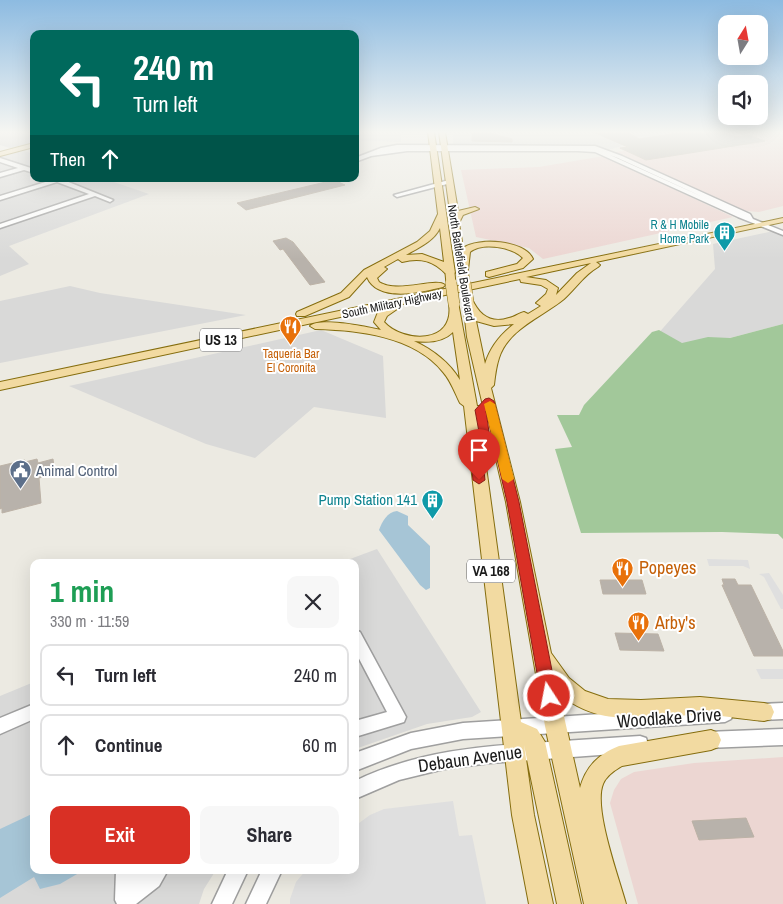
<!DOCTYPE html>
<meta charset="utf-8">
<style>
body{margin:0;font-family:"Archivo Narrow",sans-serif;background:#f7f7f7;color:#2b2b33;height:100vh;display:flex;flex-direction:column;font-size:19px;white-space:nowrap}
*{box-sizing:border-box;margin:0}
p{font-size:16px;color:#7c7c81}
.icon{flex:none;width:28px;height:28px;fill:none;stroke:currentColor;stroke-width:2;stroke-linecap:round;stroke-linejoin:round}
.map{position:relative;flex:1;overflow:hidden}
.side{position:absolute;left:30px;top:559px;width:329px;height:315px;display:flex;flex-direction:column;background:#fff;border-radius:10px;box-shadow:0 5px 20px #0002}
.side>*{flex:none}
.top-card{position:absolute;left:30px;top:30px;width:329px;height:152px;border-radius:10px;box-shadow:0 5px 20px #0002;background:#00695c;color:#fff;overflow:hidden}
.needle{width:32px;rotate:11deg}
.fabs{position:absolute;left:718px;top:15px;display:grid;gap:10px}
.fabs a{display:grid;place-items:center;width:50px;height:50px;border-radius:10px;background:#fff;box-shadow:0 5px 20px #0002;font-size:25px}
.pin{position:absolute;display:grid;place-items:center;width:42px;height:42px;color:#fff;margin:-51px -21px;border-radius:50% 50% 50% 0;rotate:-45deg;box-shadow:0 0 5px #0007}
.pin .icon{rotate:45deg}
.me{position:absolute;width:55px;margin:-28px;rotate:349deg;stroke-linejoin:round;filter:drop-shadow(0 0 4px #0008)}
.turn{display:flex;align-items:center;gap:18px;height:105px;padding:0 20px;font-size:22px}
.turn .icon{width:65px;height:65px;stroke-width:2.5}
.turn b{display:block;font-size:35px;line-height:42px}
.then{display:flex;align-items:center;height:48px;padding:0 20px;background:#0003;gap:10px;font-size:19px}
.round{display:grid;place-items:center;flex:none;width:52px;height:52px;border-radius:10px;background:#f7f7f7}
.head{display:flex;align-items:center;justify-content:space-between;height:85px;padding:0 20px}
h1{font-size:30px;font-weight:700;line-height:38px;color:#1e9e55}
.action{display:flex;gap:10px;margin-top:auto;padding:10px 20px}
.action a{flex:1;height:58px;border-radius:10px;background:#d93025;color:#fff;font-size:20px;font-weight:700;line-height:58px;text-align:center}
.action a+a{background:#f7f7f7;color:#2b2b33}
ul{padding:0;list-style:none}
li{display:flex;align-items:center;gap:15px;height:62px;margin:0 10px 8px;padding:0 10px;border:2px solid #e1e1e2;border-radius:10px}
li div{flex:1}
li b{display:block;font-size:19px}
li em{font-style:normal}
.map>svg:first-child{display:block}
.residential{fill:#d9d9d8}
.commercial{fill:#ecd6d2}
.religious{fill:#c9c9c9}
.forest{fill:#a2c89a}
.parking{fill:#dfdfdf}
.water{fill:#a6c5d6}
.building{fill:#b8b2ab;stroke:#bcb2a6}
.lines{fill:none;stroke-linecap:round;stroke-linejoin:round}
.minor-casing{stroke:#9f9f9f;stroke-width:3}
.major-casing{stroke:#856d0e;stroke-width:2}
.minor{fill:#fff;fill-rule:evenodd}
.major{fill:#f2daa1;fill-rule:evenodd}
.major-bridge-far1-casing{stroke:#856d0e;stroke-width:11;stroke-linecap:butt}
.major-bridge-casing{stroke:#856d0e;stroke-width:12;stroke-linecap:butt}
.major-bridge-far1{stroke:#f2daa1;stroke-width:9}
.major-bridge{stroke:#f2daa1;stroke-width:11}
.route{fill:#d93025;stroke:#8d1f18}
.slow{fill:#f59e0b}
.labels{text-anchor:middle;stroke-width:4;stroke-linejoin:round;paint-order:stroke}
.far-culture-label{font-size:12px;fill:#0d838f;stroke:#fff;text-anchor:end}
.far-street-label{font-size:12px;fill:#1b1b1b;stroke:#fff}
.far-food-label{font-size:12px;fill:#c56008;stroke:#fff}
.shield{fill:#fff;stroke:#5f5f5f;stroke-width:1}
.shield-label{font-size:14px;font-weight:bold;fill:#1b1b1b}
.service-label{font-size:15px;fill:#4e5e75;stroke:#fff;text-anchor:start}
.culture-label{font-size:15px;fill:#0d838f;stroke:#fff;text-anchor:end}
.near-food-label{font-size:18px;fill:#c56008;stroke:#fff;text-anchor:start}
.near-street-label{font-size:18px;fill:#1b1b1b;stroke:#fff}
</style>
<div class="map">
<svg width="783" height="904" viewBox="0 0 783 904">
<rect width="100%" height="100%" fill="#eceae2"/>
<path class="residential" d="M355 132H401V142L355 140Z
M453 132H673L608 150 577 145 453 144Z
M24 151 34 154V179H105L149 194 9 246 29 264 0 276V156Z
M783 229V324L688 349 649 344 715 269 713 244Z
M70 286 100 293 246 315 0 363V301Z
M321 330 383 356 386 418 314 407 255 458 206 444 69 386Z
M377 549 481 712 472 717 427 724 355 749V562H342Z
M34 682V870H216L204 889 199 904H0V696Z"/>
<path class="commercial" d="M675 132H783V206L759 212 745 211 615 152 624 151 618 148Z
M604 156 733 217 543 259 529 248 476 237 461 170 539 167Z
M783 757V904H638L610 803 614 790 621 779 634 772 694 763Z"/>
<path class="religious" d="M0 132H17L34 136V144L13 149 0 145Z"/>
<path class="forest" d="M783 324V539L778 534 722 532 581 533 555 449 572 447 557 415H579L584 405 652 332 659 330 682 343 708 337 730 338Z"/>
<path class="parking" d="M707 559 748 560 750 569 743 566H709Z
M769 573 783 595V609H781L764 577 759 574Z
M756 669H783V679H761Z
M453 801 459 836 472 835 486 904H290V899L296 882 306 870H355V826L370 815 384 809Z"/>
<path class="water" d="M397 511 408 516V525L430 546V588L426 590 420 585 379 530C382 522 387 512 397 511Z
M34 813V870H84L60 884 40 889 34 877 0 898V829Z"/>
<path class="building" d="M472 132H487L512 139V142L472 141Z
M593 132H628L639 139 684 132H722L736 137 748 135 765 141 646 160 620 148 628 147Z
M334 180 345 185 246 210 237 203Z
M286 238 293 242 325 282 310 285 283 249 280 250 273 241Z
M37 459 38 463 53 459 55 474 39 478 41 503 2 513V508L0 509V466L25 460V462Z
M722 579H735L738 585H751L783 651V656H754L722 585H724Z
M600 580H642L646 594H603Z
M615 633 658 634 664 651 620 650Z
M746 818 754 837 699 840 692 821Z"/>
<g class="lines">
<defs>
<path id="minor" d="M397 145 595 146 622 156 750 214 753 219 783 231V235L738 217 595 152 578 151H407L371 156 355 162V158L381 148ZM610 155 618 158 705 198Z
M0 158 34 169V173L24 170 0 177V173L18 168 0 162Z
M51 179H61L113 200 110 202 95 196 0 228V224L89 194 57 182 0 200V196L52 180Z
M449 180 452 182 451 183 397 197 394 195Z
M355 630 360 632 406 717 404 722 355 737V721L387 712 355 651Z
M783 703V719L759 720 753 717 751 712 753 707 759 704Z
M34 704V719L0 734V718Z
M725 706 731 709 733 714 731 719 725 722 463 739 411 749 355 771V753L411 733 463 723Z
M783 729V745L706 748 700 746 698 740 700 734 706 732Z
M640 736 646 738 648 744 646 750 640 752 490 763 444 769 399 780 355 799V781C417 751 481 746 548 742 579 740 609 738 640 736Z
M116 870H168L159 886 136 904H117L115 900Z
M228 870H248L232 904H212Z
M262 870H282L266 904H246Z"/>
<path id="major" d="M428 132H434L455 273 453 275H447C434 261 421 257 402 262L398 259 384 267 387 269 377 278 379 282C398 294 436 277 445 285L443 287C422 292 378 303 367 277L349 297 305 316H297L296 314 297 312 341 293 364 270 417 242 430 231 438 214ZM440 228 444 262 422 254 406 255C418 248 434 241 440 228Z
M439 132H445L458 211 475 207 479 209 463 215 459 223 463 248C478 237 525 240 533 259L523 268 489 277 486 276V272L517 264 523 258C512 247 483 242 470 252L468 270 463 273 458 270Z
M34 143V147L0 156V152Z
M783 218V222L596 262 600 265 598 267C584 275 576 288 564 299 542 317 508 329 499 358 496 367 495 376 494 385L491 388 520 502 551 653 569 678 585 691 608 699 641 700 700 697 764 703 771 705 774 712 771 719 764 721C742 719 721 715 699 715 646 715 604 730 559 694L580 788C586 766 599 754 619 746L711 730 718 733 721 740 718 747 711 750 622 766C615 770 606 776 603 784 593 808 619 878 626 904H584L545 726 506 502 490 434 484 452 521 722 537 729 545 742 581 904H557L524 745 534 815 553 904H529L512 815 464 406 460 403C455 393 451 381 443 372 414 336 358 330 315 329L310 326C320 317 367 327 381 330L374 322 378 312 387 307 0 390V382ZM591 263 577 273 556 295 558 288 546 280 526 277ZM520 279 521 282 541 285 548 289 546 294 536 303 541 306 528 314 524 312C519 313 515 317 509 318 491 324 479 315 472 299H464L463 301 467 337 483 406H477L458 302 454 301 449 304C455 345 403 343 384 322L387 316 400 307 398 305ZM476 321 494 326 514 324C501 334 490 347 485 364ZM453 332 460 380C449 362 433 350 414 341 428 343 443 342 453 332Z"/>
</defs>
<use href="#minor" class="minor-casing"/>
<use href="#major" class="major-casing"/>
<use href="#minor" class="minor"/>
<use href="#major" class="major"/>
<defs>
<path id="major-bridge-far1" d="M463 270 465 284
M450 273 451 284"/>
<path id="major-bridge" d="M451 283 454 304
M465 283 468 301"/>
</defs>
<use href="#major-bridge-far1" class="major-bridge-far1-casing"/>
<use href="#major-bridge" class="major-bridge-casing"/>
<use href="#major-bridge-far1" class="major-bridge-far1"/>
<use href="#major-bridge" class="major-bridge"/>
</g>
<linearGradient id="sky" x2="0" y2="1"><stop stop-color="#8dbbe1"/><stop offset="0.51" stop-color="#f6f6f2"/><stop offset="1" stop-color="#f6f6f2" stop-opacity="0"/></linearGradient>
<rect width="783" height="259" fill="url(#sky)"/>
<path class="route" d="M489 398 494 401 519 502 557 696 555 701 549 703 543 701 541 696 507 502 486 411 489 432 482 454 485 480 479 484 473 480 470 454 479 432 475 410 485 399Z"/>
<path class="slow" d="M490 401 495 404 514 479 508 483 502 479 484 404Z"/>
<defs>
<symbol id="building-pin" viewBox="-11 -11 22 30"><path d="M0 17L-7.5 6A9.5 9.5 0 1 1 7.5 6Z" fill="#0f9aa8" stroke="#fff"/><path d="M-4-6H4V6H1V3H-1V6H-4ZM-2.5-4.3h1.7v1.8h-1.7ZM.8-4.3h1.7v1.8H.8ZM-2.5-1h1.7V.8h-1.7ZM.8-1h1.7V.8H.8Z" fill="#fff"/></symbol>
<symbol id="restaurant-pin" viewBox="-11 -11 22 30"><path d="M0 17L-7.5 6A9.5 9.5 0 1 1 7.5 6Z" fill="#e8710a" stroke="#fff"/><path d="M-5-6h1v4h1v-4h1v4h1v-4h1v5L-1.5 .5V6h-2V.5L-5-1ZM5-6V6H3V1.5H1.5Q1.5-4 5-6Z" fill="#fff"/></symbol>
<symbol id="civic-pin" viewBox="-11 -11 22 30"><path d="M0 17L-7.5 6A9.5 9.5 0 1 1 7.5 6Z" fill="#5c6f8a" stroke="#fff"/><path d="M-.6-6.5H3V-4.5H.6V-3L4-1V1h2V6H-6V1h2V-1L-.6-3ZM-1.2 2.5V6h2.4V2.5Z" fill="#fff"/></symbol>
</defs>
<g fill-rule="evenodd">
<use href="#building-pin" x="712" y="220" width="25" height="34"/>
<use href="#restaurant-pin" x="278" y="314" width="25" height="34"/>
<use href="#civic-pin" x="8" y="458" width="25" height="34"/>
<use href="#building-pin" x="420" y="488" width="25" height="34"/>
<use href="#restaurant-pin" x="610" y="556" width="25" height="34"/>
<use href="#restaurant-pin" x="626" y="610" width="25" height="34"/>
</g>
<g class="labels">
<g class="far-culture-label">
<text x="709" y="229">R &amp; H Mobile<tspan x="709" dy="14">Home Park</tspan></text>
</g>
<g class="far-street-label">
<text transform="translate(461 263) rotate(81)" y="4">North Battlefield Boulevard</text>
<text transform="translate(392 304) rotate(-12)" y="4">South Military Highway</text>
</g>
<g class="far-food-label">
<text x="291" y="358">Taqueria Bar<tspan x="291" dy="14">El Coronita</tspan></text>
</g>
<g class="shield">
<rect x="200" y="328.5" width="42" height="23" rx="4"/>
<rect x="467" y="559.5" width="48" height="23" rx="4"/>
</g>
<g class="shield-label">
<text x="221" y="345">US 13</text>
<text x="491" y="576">VA 168</text>
</g>
<g class="service-label">
<text x="36" y="476">Animal Control</text>
</g>
<g class="culture-label">
<text x="417" y="505">Pump Station 141</text>
</g>
<g class="near-food-label">
<text x="639" y="574">Popeyes</text>
<text x="655" y="629">Arby's</text>
</g>
<g class="near-street-label">
<text transform="translate(669 718) rotate(-4)" y="6">Woodlake Drive</text>
<text transform="translate(470 759) rotate(-8)" y="6">Debaun Avenue</text>
</g>
</g>
</svg>
<div class="fabs">
<a><svg class="needle" viewBox="-14 -14 28 28"><path d="M0-13l5 13h-10z" fill="#e53935"/><path d="M0 13l5-13h-10z" fill="#7c7c81"/></svg></a>
<a><svg class="icon" aria-label="sound" viewBox="0 0 24 24"><path d="M4 9h4l5-4v14l-5-4H4zM17 9q2 3 0 6"/></svg></a>
</div>
<div class="pin" style="left:479px;top:480px;background:#d93025"><svg class="icon" aria-label="arrive" viewBox="0 0 24 24"><path d="M6 21V4h12l-3 4 3 4H6"/></svg></div>
<svg class="me" style="left:549px;top:696px" viewBox="-20 -20 40 40"><circle r="17" fill="#d93025" stroke="#fff" stroke-width="3"/><path d="M0-11L8 9 0 5-8 9z" fill="#fff"/></svg>
<div class="top-card">
<div class="turn"><svg class="icon" aria-label="left" viewBox="0 0 24 24"><path d="M17 20v-9H6M10 6l-5 5 5 5"/></svg><div><b>240 m</b>Turn left</div></div>
<div class="then">Then<svg class="icon" aria-label="ahead" viewBox="0 0 24 24"><path d="M12 20V5M6 11l6-6 6 6"/></svg></div>
</div>
<section class="side">
<div class="head"><div><h1>1 min</h1><p>330 m · 11:59</p></div><a class="round"><svg class="icon" aria-label="close" viewBox="0 0 24 24"><path d="M6 6l12 12M18 6L6 18"/></svg></a></div>
<ul>
<li><svg class="icon" aria-label="left" viewBox="0 0 24 24"><path d="M17 20v-9H6M10 6l-5 5 5 5"/></svg><div><b>Turn left</b></div><em>240 m</em></li>
<li><svg class="icon" aria-label="ahead" viewBox="0 0 24 24"><path d="M12 20V5M6 11l6-6 6 6"/></svg><div><b>Continue</b></div><em>60 m</em></li>
</ul>
<div class="action"><a>Exit</a><a>Share</a></div>
</section>
</div>
